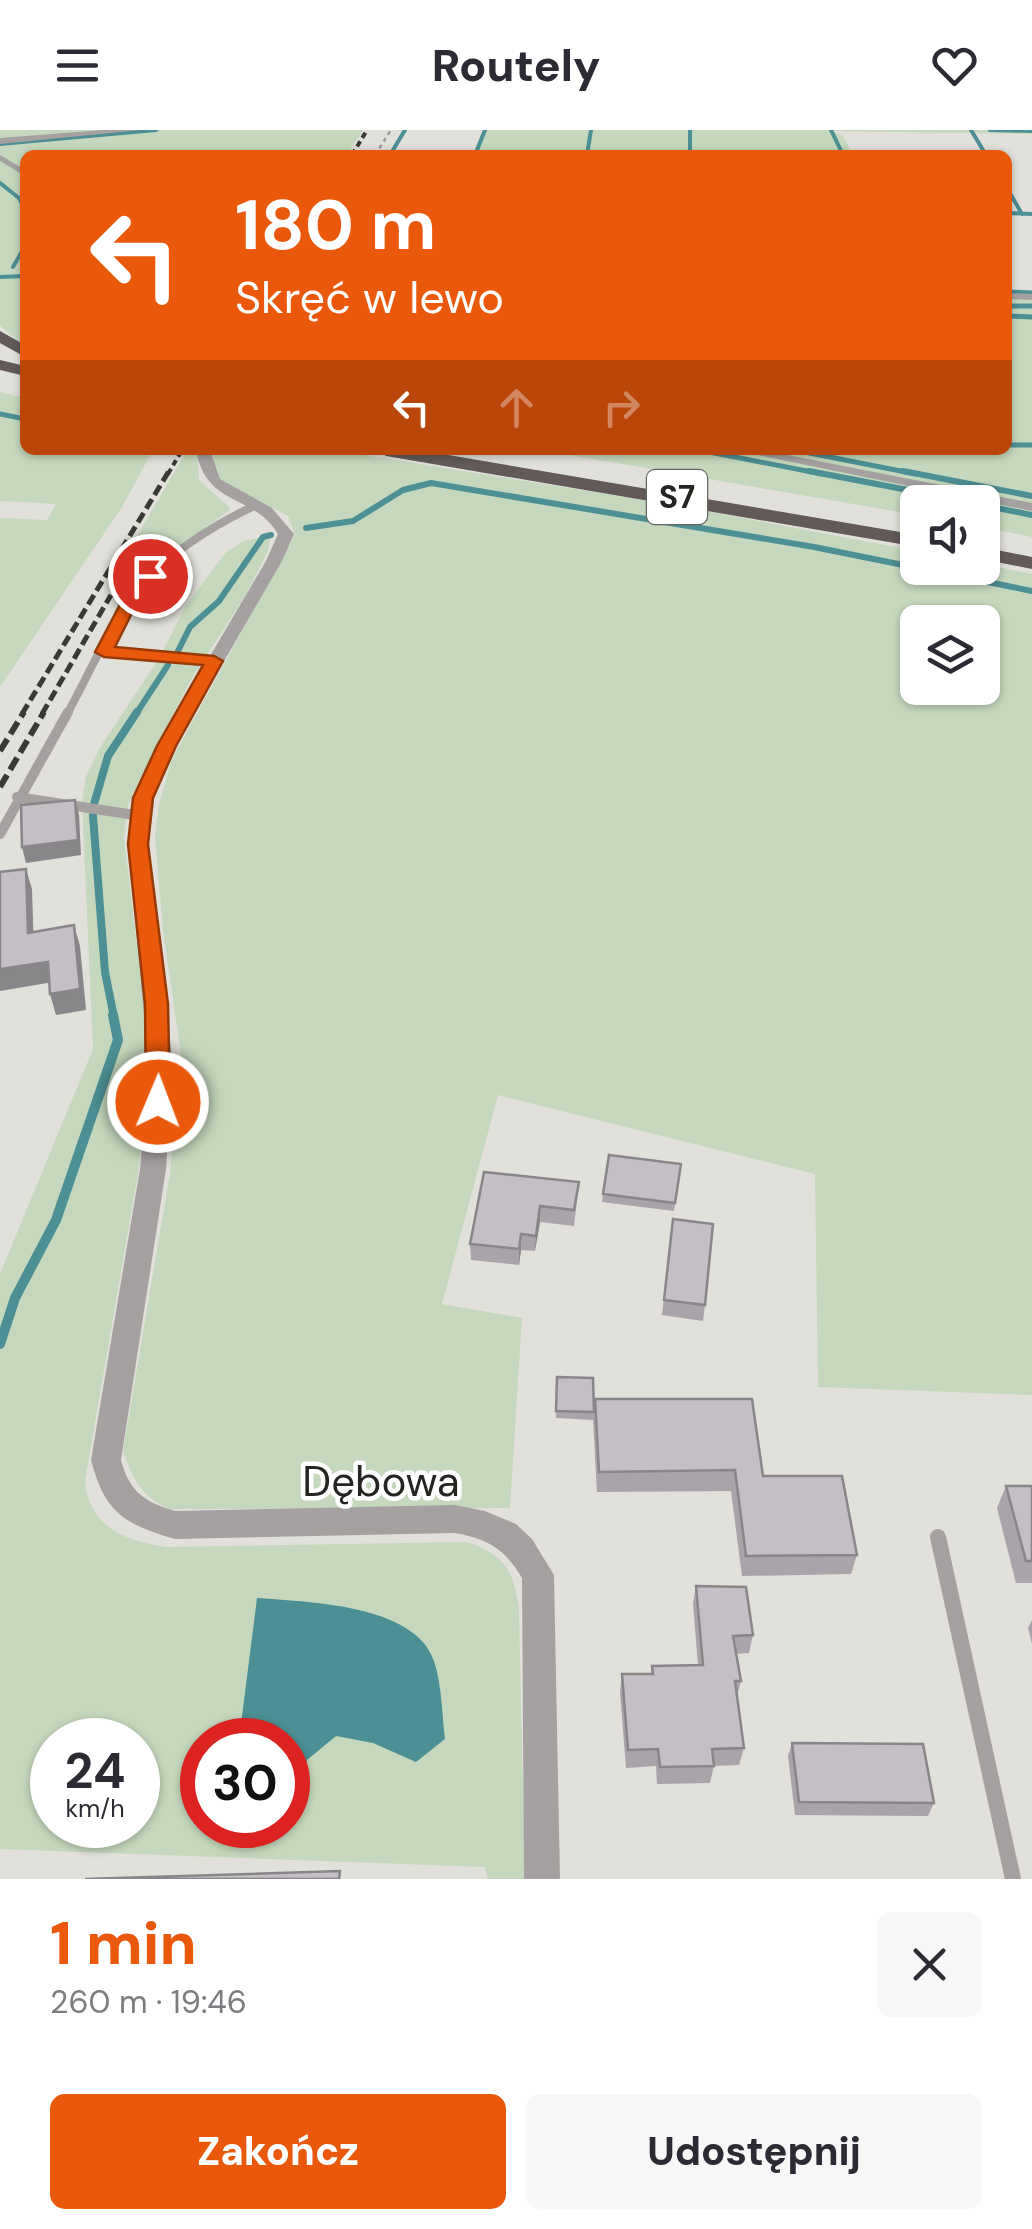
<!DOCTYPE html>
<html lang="pl">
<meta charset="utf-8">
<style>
body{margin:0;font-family:"DM Sans",sans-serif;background:#f7f7f7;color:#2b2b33;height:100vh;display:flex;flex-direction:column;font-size:38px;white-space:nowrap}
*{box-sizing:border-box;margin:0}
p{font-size:32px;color:#7c7c81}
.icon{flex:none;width:55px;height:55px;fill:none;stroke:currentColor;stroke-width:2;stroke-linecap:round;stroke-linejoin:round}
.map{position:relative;height:1749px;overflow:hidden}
.details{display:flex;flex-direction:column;background:#fff;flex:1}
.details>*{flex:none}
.top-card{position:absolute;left:20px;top:20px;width:992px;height:305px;border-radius:15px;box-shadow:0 2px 8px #0004;background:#ea580c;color:#fff;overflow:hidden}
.tools{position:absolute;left:900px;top:355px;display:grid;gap:20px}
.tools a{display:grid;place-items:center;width:100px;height:100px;border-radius:15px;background:#fff;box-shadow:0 2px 8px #0004;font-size:50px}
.speed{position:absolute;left:30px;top:1588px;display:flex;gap:20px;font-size:50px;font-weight:700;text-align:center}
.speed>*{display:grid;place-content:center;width:130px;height:130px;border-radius:50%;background:#fff;box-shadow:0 2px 8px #0004;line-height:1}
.speed small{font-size:25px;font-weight:400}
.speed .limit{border:15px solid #d22;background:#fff;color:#111}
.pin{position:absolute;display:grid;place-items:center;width:85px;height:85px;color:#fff;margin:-42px;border:5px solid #fff;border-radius:50%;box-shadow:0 2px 10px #0007}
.me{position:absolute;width:110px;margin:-55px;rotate:1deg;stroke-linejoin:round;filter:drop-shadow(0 0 8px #0008)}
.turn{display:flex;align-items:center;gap:35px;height:210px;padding:0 50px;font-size:45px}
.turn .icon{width:130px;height:130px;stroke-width:2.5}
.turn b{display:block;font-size:70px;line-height:85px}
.lanes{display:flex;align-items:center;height:95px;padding:0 50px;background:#0003;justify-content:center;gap:50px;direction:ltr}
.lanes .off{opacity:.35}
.round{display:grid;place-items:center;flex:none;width:105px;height:105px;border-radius:15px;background:#f7f7f7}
.summary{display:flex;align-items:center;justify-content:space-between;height:170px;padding:0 50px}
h1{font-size:60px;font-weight:800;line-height:75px;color:#ea580c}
.button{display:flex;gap:20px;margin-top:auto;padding:20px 50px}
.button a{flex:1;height:115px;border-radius:15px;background:#ea580c;color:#fff;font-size:40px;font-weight:800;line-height:115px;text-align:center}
.button a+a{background:#f7f7f7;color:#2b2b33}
header{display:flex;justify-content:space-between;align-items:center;height:130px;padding:0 50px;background:#fff;font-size:45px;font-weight:800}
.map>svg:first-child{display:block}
.green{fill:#c5d8bd;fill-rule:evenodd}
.water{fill:#4c8f94}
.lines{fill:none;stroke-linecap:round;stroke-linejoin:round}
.stream-far4{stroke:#4c8f94;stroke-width:4}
.stream-far3{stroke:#4c8f94;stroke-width:5}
.stream-far2{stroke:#4c8f94;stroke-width:6}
.stream-far1{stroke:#4c8f94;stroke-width:8}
.stream{stroke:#4c8f94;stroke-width:10}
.path{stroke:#9b9b96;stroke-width:2.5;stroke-dasharray:4 4;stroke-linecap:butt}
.lane-far3{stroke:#a4a1a0;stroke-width:5}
.lane-far2{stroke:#a4a1a0;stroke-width:8}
.lane-far1{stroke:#a4a1a0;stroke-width:10}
.lane{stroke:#a4a1a0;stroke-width:16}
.street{fill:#a4a1a0;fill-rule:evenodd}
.highway{fill:#615a59;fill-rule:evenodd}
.rail-far2{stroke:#3a3936;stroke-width:4;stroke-dasharray:6 4;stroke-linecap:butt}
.rail-far1{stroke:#3a3936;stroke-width:5;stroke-dasharray:11 5;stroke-linecap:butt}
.rail{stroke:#3a3936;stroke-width:6;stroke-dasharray:14 6;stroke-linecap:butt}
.wall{fill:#a8a4a9}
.shaded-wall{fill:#888689}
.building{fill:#c3bfc4;stroke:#888689;stroke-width:2.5}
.route{fill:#ea580c;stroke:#983908;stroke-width:2.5}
.labels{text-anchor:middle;stroke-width:9;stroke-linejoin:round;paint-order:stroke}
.shield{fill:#fff;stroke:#666664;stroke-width:2.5}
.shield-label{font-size:32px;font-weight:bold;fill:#242421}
.near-street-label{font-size:42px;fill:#242421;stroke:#fff}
</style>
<header><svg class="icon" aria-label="menu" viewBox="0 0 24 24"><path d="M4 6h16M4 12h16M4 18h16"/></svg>Routely<svg class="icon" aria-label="heart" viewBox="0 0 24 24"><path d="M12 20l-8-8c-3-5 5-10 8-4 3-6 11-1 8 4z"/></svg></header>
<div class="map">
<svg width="1032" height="1749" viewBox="0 0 1032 1749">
<rect width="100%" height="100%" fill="#e1e0da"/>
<path class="green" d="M0 0H363L347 25H25V216L0 196Z
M485 0H1032V4L832 1 843 6 853 25H475Z
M1008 162 1032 163V407L983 397 982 372H918L917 385 541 320H1008Z
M0 262 25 268V320H153L122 377 0 557V388L47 390 56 374 0 371Z
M187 320H197L199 350 231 379 151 437 121 434Z
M213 320 338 321 669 374 917 421 918 438H982L983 434 1032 444V1265L818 1257 815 1044 498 965 442 1174 522 1188 510 1378 170 1379C142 1368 133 1349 123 1321L170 1043 181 924 163 800 155 706 159 674 172 629 295 405 288 386 220 350 214 339ZM918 492H982V558H918Z
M271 405 268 421 244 468 190 551 128 675 124 708 146 888 149 942 139 1038 85 1351C89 1397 125 1411 166 1417L467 1412C503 1423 515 1442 519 1480L525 1749H488L485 1737 0 1719V1144L93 919 82 671 86 647 99 619 160 527 185 477 226 422 244 411ZM52 1610H138V1695H52ZM202 1610H288V1695H202Z"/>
<path class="water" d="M257 1468C308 1472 415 1474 434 1531 442 1555 442 1585 445 1609L416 1632 373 1613 336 1606 307 1630 302 1672 288 1675V1610H239Z"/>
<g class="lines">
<path class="stream-far4" d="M690 0V25
M831 0 843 25
M971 0 986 25
M990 0 1032 1
M0 14 156 0
M390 25 405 0
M475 25 485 0
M587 25 591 0
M0 53 19 68 25 79
M1008 60 1022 84
M1008 83 1032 84
M13 137 25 116
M0 147 25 146"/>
<path class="stream-far3" d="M1008 162 1032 163
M1008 176H1032
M1008 186 1032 187
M0 284 25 289
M1008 315H1032
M699 320 822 344
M794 320 916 344"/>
<path class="stream-far2" d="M809 341 970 372
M903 341 1032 366
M982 375 1032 385
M306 398 353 391 403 360 431 353 814 417 1032 461
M178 521 190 497 219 471 263 407 271 405
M136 584 168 535"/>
<path class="stream-far1" d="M94 674 108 626 137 582
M93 686 105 842 114 887"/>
<path class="stream" d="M0 1214 15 1168 56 1090 118 910 113 885"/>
<path class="path" d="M375 25 391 0"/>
<path class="lane-far3" d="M0 28 25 43"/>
<path class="lane-far2" d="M104 522 214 531
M67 584C88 546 106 504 131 469 159 429 211 396 254 376"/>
<path class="lane-far1" d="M17 667 141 686
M0 704 68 582"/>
<path class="lane" d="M938 1407 1013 1749"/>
<path class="street" d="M103 0H141L0 14V8Z
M1008 163 1032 164V170L1008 169Z
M196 320H210L220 349 272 378 294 404 282 431 175 616 153 668 148 713 173 938 166 1039 121 1330C129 1361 144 1372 175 1381L455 1375 485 1381 516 1394 532 1409 554 1445 560 1749H524L522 1448C505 1419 488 1409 455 1403L175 1409C124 1394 105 1383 91 1330L140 1039 149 938 128 713 133 668 157 616 266 431 278 404C254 363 206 378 196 320Z
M733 320H762L1032 373V381Z"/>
<path class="highway" d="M0 201 25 215V227L0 213Z
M0 230 25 236V246L0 240Z
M377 320H419L918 405V417L386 326Z
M982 417 1032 427V439L982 429Z"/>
<path class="rail-far2" d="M352 25 367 0
M168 344 182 320"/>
<path class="rail-far1" d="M22 584 169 341
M42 584 111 465"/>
<path class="rail" d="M0 621 24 582
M0 657 44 582"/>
</g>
<path class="wall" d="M681 1034 674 1081 602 1072 603 1064Z
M579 1052 574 1096 540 1092 535 1121 521 1120 519 1135 471 1130 470 1114Z
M673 1089 705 1175 703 1191 662 1185Z
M557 1247 594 1282 595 1269 763 1346 857 1425 851 1444 742 1446 731 1361 597 1362 593 1290 556 1288Z
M1006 1356H1032V1453H1016L997 1378Z
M696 1456 753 1505 749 1523 736 1524 741 1551 737 1566 744 1618 739 1635 714 1636 710 1653 657 1654 656 1636 626 1638 620 1562 622 1544H651L652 1536 698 1535 693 1474Z
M1032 1490V1514L1028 1498Z
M792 1613 934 1673 928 1686 795 1685 788 1626Z"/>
<path class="shaded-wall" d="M75 670 79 685 81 725 26 733 22 717Z
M26 739 32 759 34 823 28 803Z
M74 795 80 816 86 880 56 885 50 864Z
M48 832 53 852 0 861V839Z
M540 1076V1092L535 1121 536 1106Z
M521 1104V1120L519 1135V1119Z"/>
<path class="building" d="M75 670 78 710 22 717 21 675Z
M26 739 28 803 74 795 80 859 50 864 48 832 0 839V742Z
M609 1025 681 1034 675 1073 603 1064Z
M484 1042 579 1052 574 1080 540 1076 536 1106 521 1104 519 1119 470 1114Z
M673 1089 713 1094 705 1175 664 1170Z
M557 1247 593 1248 594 1282 556 1281Z
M595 1269H752L763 1346H842L857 1425 746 1426 735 1340 599 1342Z
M1006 1356H1032V1431H1026Z
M696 1456 746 1457 753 1505 733 1506 741 1551H735L744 1618 712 1619 714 1636 660 1637 658 1619 628 1620 622 1544H653L652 1536 703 1535Z
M792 1613 923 1614 934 1673 799 1672Z
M340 1741 339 1749H85Z"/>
<path class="route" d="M145 443 158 446 139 469 115 517 214 526 223 531 176 616 153 668 148 714 168 874 170 972 158 981 146 972 145 874 128 714 133 668 157 616 203 535 104 527 95 522 124 467Z"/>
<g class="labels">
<rect class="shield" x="647" y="340" width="60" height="54" rx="8"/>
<g class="shield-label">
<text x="677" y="378">S7</text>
</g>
<g class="near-street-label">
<text x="381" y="1366">Dębowa</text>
</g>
</g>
</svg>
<div class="tools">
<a><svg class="icon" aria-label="sound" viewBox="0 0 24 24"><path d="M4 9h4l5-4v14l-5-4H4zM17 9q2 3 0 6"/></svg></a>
<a><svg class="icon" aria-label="layers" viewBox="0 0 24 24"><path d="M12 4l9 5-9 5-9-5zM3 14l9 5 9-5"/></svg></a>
</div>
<div class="speed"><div>24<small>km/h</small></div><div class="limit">30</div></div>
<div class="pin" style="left:150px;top:446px;background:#d93025"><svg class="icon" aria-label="arrive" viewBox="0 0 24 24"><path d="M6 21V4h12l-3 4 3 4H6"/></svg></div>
<svg class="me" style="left:158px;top:972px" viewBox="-20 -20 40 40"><circle r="17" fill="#ea580c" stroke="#fff" stroke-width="3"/><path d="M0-11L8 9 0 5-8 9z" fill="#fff"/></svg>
<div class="top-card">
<div class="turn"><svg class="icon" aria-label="left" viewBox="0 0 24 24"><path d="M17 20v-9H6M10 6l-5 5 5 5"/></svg><div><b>180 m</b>Skręć w lewo</div></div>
<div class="lanes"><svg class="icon" aria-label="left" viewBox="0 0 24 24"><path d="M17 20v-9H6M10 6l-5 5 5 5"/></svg><svg class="icon off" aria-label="ahead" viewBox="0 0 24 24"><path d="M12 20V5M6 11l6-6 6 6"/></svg><svg class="icon off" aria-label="right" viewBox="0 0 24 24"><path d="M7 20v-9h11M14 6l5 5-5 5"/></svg></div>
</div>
</div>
<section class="details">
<div class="summary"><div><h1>1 min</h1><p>260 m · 19:46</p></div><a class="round"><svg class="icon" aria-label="close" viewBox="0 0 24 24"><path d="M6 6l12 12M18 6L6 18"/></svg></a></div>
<div class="button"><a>Zakończ</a><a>Udostępnij</a></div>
</section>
